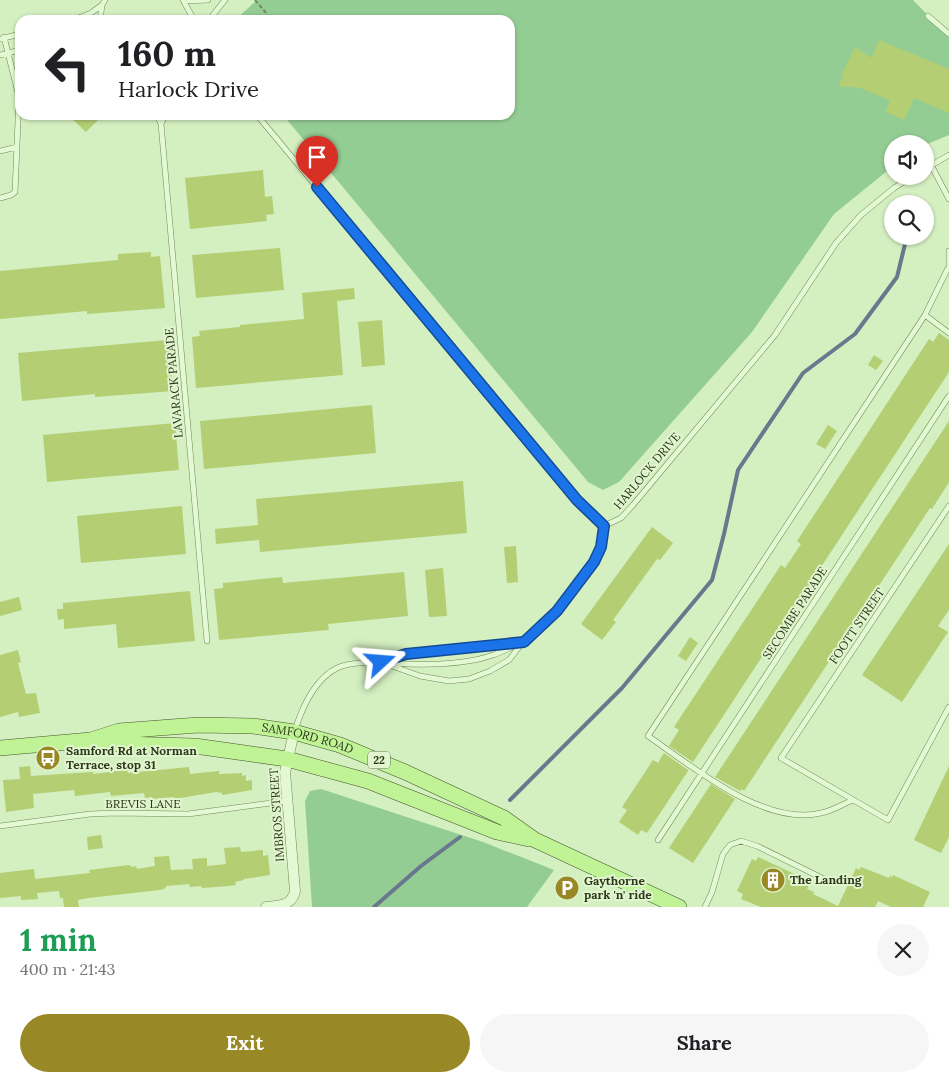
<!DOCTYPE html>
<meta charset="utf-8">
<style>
body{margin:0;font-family:Lora,serif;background:#f6f6f6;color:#202124;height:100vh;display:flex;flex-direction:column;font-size:19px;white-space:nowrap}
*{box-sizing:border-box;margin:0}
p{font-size:16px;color:#757577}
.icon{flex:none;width:28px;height:28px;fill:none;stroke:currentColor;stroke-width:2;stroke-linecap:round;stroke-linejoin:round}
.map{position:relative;height:907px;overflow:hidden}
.panel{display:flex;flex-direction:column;background:#fff;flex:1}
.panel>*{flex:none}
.banner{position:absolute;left:15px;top:15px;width:500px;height:105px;border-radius:15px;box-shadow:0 1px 4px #0004;background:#fff;color:#202124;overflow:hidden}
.buttons{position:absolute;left:884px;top:135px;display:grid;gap:10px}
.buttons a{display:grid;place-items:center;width:50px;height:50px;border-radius:50%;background:#fff;box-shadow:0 1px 4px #0004;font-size:25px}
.pin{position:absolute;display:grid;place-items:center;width:42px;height:42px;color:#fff;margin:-51px -21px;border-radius:50% 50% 50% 0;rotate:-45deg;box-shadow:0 0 5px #0007}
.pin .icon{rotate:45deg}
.me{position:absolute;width:55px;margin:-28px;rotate:71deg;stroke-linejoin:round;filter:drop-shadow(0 0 4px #0008)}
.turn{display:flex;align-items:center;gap:18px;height:105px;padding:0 20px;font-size:22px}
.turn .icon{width:65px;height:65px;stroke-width:2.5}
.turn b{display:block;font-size:35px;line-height:42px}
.round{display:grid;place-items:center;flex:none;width:52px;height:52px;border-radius:26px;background:#f6f6f6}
.head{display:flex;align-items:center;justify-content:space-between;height:85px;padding:0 20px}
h1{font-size:30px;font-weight:700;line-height:38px;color:#1e9e55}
.button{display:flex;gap:10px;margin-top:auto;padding:10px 20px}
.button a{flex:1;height:58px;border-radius:30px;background:#988826;color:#fff;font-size:20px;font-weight:700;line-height:58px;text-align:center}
.button a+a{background:#f6f6f6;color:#202124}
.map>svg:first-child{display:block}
.green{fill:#94cd93}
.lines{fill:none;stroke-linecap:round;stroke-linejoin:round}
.stream{stroke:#6a788e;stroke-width:4}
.building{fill:#b4ce74}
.service-casing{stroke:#748857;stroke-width:6}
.minor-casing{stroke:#748857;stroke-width:11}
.primary-casing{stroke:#47552c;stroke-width:16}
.path{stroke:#748857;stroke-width:2;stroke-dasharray:4 2.5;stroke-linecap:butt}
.service{stroke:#e3f9d3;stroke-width:5}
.minor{stroke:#e3f9d3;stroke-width:10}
.primary{stroke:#bff396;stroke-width:15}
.route-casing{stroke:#114b97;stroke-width:12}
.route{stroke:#1a73e8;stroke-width:9}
.labels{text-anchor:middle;stroke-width:4;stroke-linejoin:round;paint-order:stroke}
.shield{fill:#e0f6cf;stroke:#637052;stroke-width:1}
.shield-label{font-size:11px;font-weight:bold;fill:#2e371c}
.street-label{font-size:12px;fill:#2e371c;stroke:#e0f6cf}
.poi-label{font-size:12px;font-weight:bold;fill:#2e371c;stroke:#e0f6cf;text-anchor:start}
</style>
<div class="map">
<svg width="949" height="907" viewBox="0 0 949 907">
<rect width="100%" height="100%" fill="#d4efc0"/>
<path class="green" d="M257 0H913L949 37V135L925 145V144H892V167L834 214 752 332 619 482 603 490 588 482 283 115H510V20H235Z
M321 789 483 842 554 870 527 907H312L305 801 310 791Z"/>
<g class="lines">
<path class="stream" d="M510 800 622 688 712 580 724 534 738 470 803 373 855 334 897 277 907 236
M374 907 421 866 460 837"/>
</g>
<path class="building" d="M879 40 949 69V113L914 98 904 120 886 112 890 100 860 88 839 86 843 72 855 47 871 58Z
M68 115H103L86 132Z
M263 170 265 197 272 196 274 214 266 215 267 221 190 229 185 178Z
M280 248 284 290 196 298 192 255Z
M151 252V257L160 256 165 308 87 314V311L0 319V271L118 260V254Z
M354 288 355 299 337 301 343 375 196 388 192 337 200 336 199 331 240 327V325L304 319 302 293Z
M382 320 385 365 362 367 358 322Z
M939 333 949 340V372L693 762 669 746 679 730 674 727 781 565 785 568 801 544 797 541 929 339 933 342Z
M168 340 173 391 95 397V394L22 401 18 353Z
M874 355 883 361 876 370 868 365Z
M372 405 376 453 204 469 200 421Z
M949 421V482L932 509 930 508 744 791 742 789 740 791 715 777Z
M175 423 179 470 47 482 43 435Z
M828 425 837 431 825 449 816 444Z
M463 481 467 533 260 552 259 540 216 544 215 529 258 525 256 499Z
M182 506 186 554 81 563 77 516Z
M652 527 673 543 660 560 657 559 613 620 616 622 602 640 581 624Z
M949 544V610L938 626 948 632 902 702 862 675Z
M516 546 518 582 507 583 504 547Z
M443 568 447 616 429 617 425 570Z
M404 572 408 616 328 624 329 630 219 640 214 589 223 588V583L282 577 283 583Z
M190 591 195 641 118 648 116 624 64 629V619L58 620 57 609H63V603Z
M19 597 22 610 0 616V602Z
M690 637 698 643 686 661 678 656Z
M18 650 21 662 18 663 26 694 36 693 40 713 19 717 18 712 0 717V655Z
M664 753 688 770V771L647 833 641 830 638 835 619 822 627 810 622 807 653 760 658 763Z
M30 766 31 776 93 772V774L127 770 128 773 189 767 190 774 219 771V774L242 773V776L246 775V781L252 780V790L222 795V793L216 792 174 799V797L152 799V797L145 798 144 793 111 796 110 792 75 796 74 790 33 794 34 808 6 812 3 780 20 779 19 767Z
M949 766V837L941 853 914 840Z
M711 784 735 799 693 863 669 848Z
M101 835 103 848 88 850 87 837Z
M240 847 241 852 263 850V856L268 855 270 875 244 879V880L235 882 236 885 228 886 202 888 201 886 190 887 189 884 166 886V888L160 890 88 898 78 900 79 907H64L63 898H60L59 891 37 893 38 899 21 900V896L0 898V873L34 869 35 879 90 873 89 870 129 865 132 867 136 866 137 869 155 866 154 857 169 856 171 870 193 869 192 859 207 858V866L226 864 224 848Z
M758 857 805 879 803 882 809 885 807 889 814 892 813 894 838 906 856 868 859 870 861 867 889 878V876L892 877 893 875 930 892 923 907H891L878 901 875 907H761L741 899 743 894 737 891 752 859 756 861Z"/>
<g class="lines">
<defs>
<path id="service" d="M183 0 194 20
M184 1 208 0
M928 16 949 34
M73 20 91 13 102 5
M100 20 102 5 105 0
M209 20 225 0
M0 39 20 34
M0 55 20 50
M157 115 161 124 207 641
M257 115 577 500 604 526 621 518 633 505 775 335 836 243 861 215 894 188 913 176
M161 124 165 115
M0 151 17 147
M931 165 949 199
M925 169 949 155
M0 198 11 195 15 192 19 97 4 37
M949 251V269
M925 315 949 333
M949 506 781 758 888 820 949 707
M381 662 420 676 449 681 469 679 490 671 509 660 523 642 557 611 593 562 601 547 604 526
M383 662 406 654 516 643
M295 730C302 708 315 679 337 668 357 659 388 664 409 664 436 665 467 664 493 655 502 652 511 647 521 643
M853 800C843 804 832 811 821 813 764 827 692 766 648 736L925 315 948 268
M0 826 90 814 115 813 188 814 287 801
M658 840 949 396
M705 907 712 892 723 854 730 845 741 841 757 846 830 882"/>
<path id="minor" d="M266 907C278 906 292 906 295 891L285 772 294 732"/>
<g id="primary">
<path d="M94 740 120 744 195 746 287 759 368 781 497 832 529 839"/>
<path id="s1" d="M0 748 91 740 119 731 198 725 253 726 294 732 340 745 405 772 504 818 535 840 679 907"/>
</g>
</defs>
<use href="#service" class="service-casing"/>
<use href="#minor" class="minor-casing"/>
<use href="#primary" class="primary-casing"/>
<path class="path" d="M255 0 272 20"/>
<use href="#service" class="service"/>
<use href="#minor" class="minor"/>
<use href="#primary" class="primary"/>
</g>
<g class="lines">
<defs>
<path id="route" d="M317 187 577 500 604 526 601 547 594 562 557 611 524 642 406 654 381 662"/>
</defs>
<use href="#route" class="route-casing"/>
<use href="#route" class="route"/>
</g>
<defs>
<symbol id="bus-disc" viewBox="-11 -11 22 22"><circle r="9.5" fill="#988826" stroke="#e0f6cf"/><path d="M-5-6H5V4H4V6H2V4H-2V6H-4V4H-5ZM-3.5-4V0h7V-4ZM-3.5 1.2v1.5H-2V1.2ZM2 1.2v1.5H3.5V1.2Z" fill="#fff"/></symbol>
<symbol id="building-disc" viewBox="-11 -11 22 22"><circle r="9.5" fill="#988826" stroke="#e0f6cf"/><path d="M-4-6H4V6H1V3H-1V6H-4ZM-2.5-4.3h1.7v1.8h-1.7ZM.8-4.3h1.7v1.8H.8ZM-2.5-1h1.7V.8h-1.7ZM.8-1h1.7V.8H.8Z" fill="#fff"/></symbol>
<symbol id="parking-disc" viewBox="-11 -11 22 22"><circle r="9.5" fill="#988826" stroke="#e0f6cf"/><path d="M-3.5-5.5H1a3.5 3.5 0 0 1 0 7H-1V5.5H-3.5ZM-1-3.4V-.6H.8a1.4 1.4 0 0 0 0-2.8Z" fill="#fff"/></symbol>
</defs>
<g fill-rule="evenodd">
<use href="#bus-disc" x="34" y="744" width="28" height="28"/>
<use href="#building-disc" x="759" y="866" width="28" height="28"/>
<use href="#parking-disc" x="553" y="874" width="28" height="28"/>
</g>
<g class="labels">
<rect class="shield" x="368" y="751.5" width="22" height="17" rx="4"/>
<g class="shield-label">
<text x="379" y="764">22</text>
</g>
<g class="street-label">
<text transform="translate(174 383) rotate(-95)" y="4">LAVARACK PARADE</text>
<text transform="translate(647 471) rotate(-50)" y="4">HARLOCK DRIVE</text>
<text transform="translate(795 613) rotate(-57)" y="4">SECOMBE PARADE</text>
<text transform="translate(857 626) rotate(-56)" y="4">FOOTT STREET</text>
<text dy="4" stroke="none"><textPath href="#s1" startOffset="311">SAMFORD ROAD</textPath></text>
<text x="143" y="808">BREVIS LANE</text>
<text transform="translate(277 815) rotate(-94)" y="4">IMBROS STREET</text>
</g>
<g class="poi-label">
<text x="66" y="755">Samford Rd at Norman<tspan x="66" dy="14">Terrace, stop 31</tspan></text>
<text x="790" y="884">The Landing</text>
<text x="584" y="885">Gaythorne<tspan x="584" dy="14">park 'n' ride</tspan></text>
</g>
</g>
</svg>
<div class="buttons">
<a><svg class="icon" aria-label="sound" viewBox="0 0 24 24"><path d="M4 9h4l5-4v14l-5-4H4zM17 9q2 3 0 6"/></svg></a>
<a><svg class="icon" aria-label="search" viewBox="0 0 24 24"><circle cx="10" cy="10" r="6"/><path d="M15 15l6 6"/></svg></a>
</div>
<div class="pin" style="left:317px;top:187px;background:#d93025"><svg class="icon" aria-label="arrive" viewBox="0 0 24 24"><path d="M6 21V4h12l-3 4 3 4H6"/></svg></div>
<svg class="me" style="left:381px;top:662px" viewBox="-20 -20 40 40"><path d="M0-17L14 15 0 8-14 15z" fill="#1a73e8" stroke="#fff" stroke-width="4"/></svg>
<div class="banner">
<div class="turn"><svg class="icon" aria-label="left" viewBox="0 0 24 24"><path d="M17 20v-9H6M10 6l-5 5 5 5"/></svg><div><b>160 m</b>Harlock Drive</div></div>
</div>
</div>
<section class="panel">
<div class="head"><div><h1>1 min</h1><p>400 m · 21:43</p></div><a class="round"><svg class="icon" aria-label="close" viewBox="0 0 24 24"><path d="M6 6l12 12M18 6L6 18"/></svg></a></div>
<div class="button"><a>Exit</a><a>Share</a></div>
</section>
